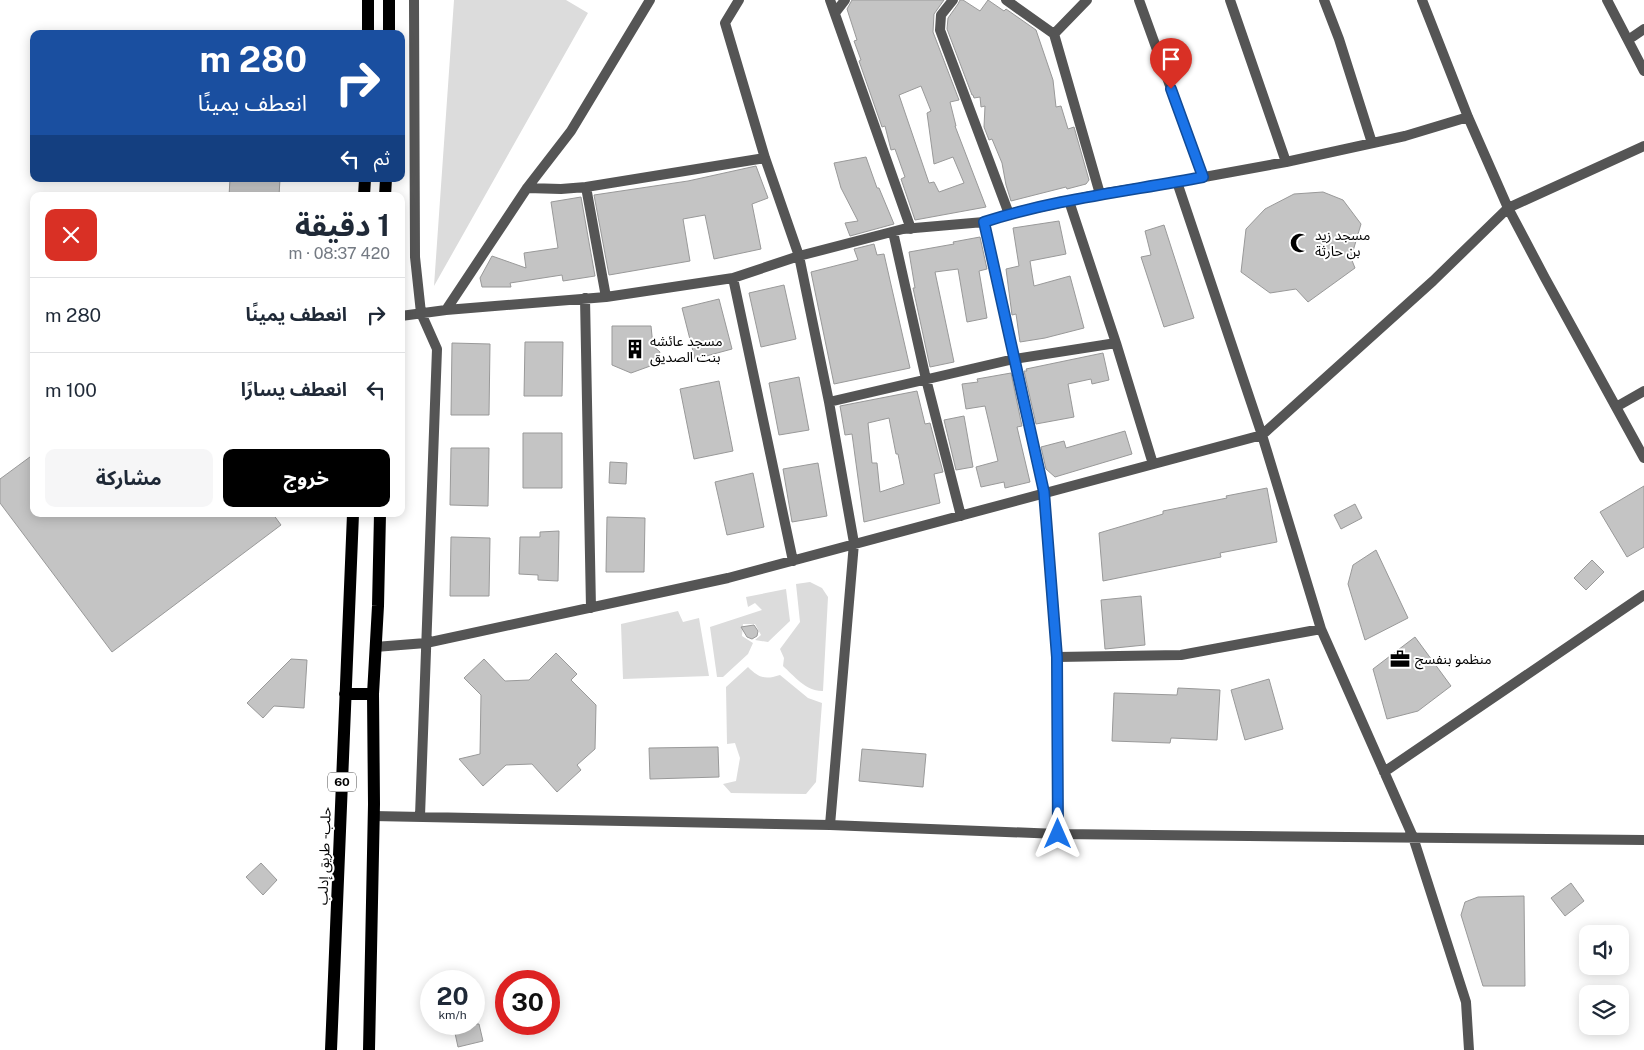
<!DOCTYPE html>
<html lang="ar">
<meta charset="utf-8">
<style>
body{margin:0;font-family:"Public Sans","Noto Sans Arabic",sans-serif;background:#f6f6f7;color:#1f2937;direction:rtl;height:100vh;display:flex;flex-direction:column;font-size:19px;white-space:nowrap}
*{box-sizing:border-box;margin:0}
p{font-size:16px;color:#747a83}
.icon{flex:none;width:28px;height:28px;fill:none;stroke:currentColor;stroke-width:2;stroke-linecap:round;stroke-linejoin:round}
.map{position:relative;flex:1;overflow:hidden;direction:ltr}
.sheet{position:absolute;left:30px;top:192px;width:375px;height:325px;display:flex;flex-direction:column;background:#fff;border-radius:10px;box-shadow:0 2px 12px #0003;direction:rtl}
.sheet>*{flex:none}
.top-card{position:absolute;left:30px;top:30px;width:375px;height:152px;border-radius:10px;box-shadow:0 2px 12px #0003;direction:rtl;background:#1a4fa0;color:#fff;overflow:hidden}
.buttons{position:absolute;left:1579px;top:925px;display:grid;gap:10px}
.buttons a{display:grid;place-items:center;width:50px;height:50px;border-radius:10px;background:#fff;box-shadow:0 2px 12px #0003;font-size:25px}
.speed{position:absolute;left:420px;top:970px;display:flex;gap:10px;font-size:25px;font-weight:700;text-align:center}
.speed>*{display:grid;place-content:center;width:65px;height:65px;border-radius:50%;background:#fff;box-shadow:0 2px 12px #0003;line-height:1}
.speed small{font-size:12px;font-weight:400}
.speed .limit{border:8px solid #d22;background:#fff;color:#111}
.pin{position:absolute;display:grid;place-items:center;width:42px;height:42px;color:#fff;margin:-51px -21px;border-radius:50% 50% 50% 0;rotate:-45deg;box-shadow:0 0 5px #0007}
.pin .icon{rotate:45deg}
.me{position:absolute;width:55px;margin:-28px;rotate:0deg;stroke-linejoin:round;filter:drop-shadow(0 0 4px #0008)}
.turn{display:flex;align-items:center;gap:18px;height:105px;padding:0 15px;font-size:22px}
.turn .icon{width:65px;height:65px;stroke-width:2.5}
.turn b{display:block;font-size:35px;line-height:42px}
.then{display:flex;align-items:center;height:48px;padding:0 15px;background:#0003;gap:10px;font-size:19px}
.round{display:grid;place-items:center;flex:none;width:52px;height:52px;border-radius:10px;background:#f6f6f7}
.overview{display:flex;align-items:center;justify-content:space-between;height:85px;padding:0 15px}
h1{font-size:30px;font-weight:700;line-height:38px}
.action{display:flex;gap:10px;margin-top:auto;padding:10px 15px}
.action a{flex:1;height:58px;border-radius:10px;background:#000;color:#fff;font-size:20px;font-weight:700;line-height:58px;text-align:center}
.action a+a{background:#f6f6f7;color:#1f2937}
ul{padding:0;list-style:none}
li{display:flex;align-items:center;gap:15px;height:75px;padding:0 15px;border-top:1px solid #e0e1e3}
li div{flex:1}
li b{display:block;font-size:19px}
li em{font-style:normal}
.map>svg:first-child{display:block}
.green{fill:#dcdcdc}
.building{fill:#c4c4c4;stroke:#999;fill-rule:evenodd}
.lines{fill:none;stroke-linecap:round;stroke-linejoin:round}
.street{stroke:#555;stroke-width:10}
.primary{stroke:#000;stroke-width:12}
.route-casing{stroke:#114b97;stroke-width:12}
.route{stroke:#1a73e8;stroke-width:9}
.labels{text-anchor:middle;stroke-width:4;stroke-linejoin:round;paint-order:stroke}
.shield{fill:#fff;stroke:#4c4c4c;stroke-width:1}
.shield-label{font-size:12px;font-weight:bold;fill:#000}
.poi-label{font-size:14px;fill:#000;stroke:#fff;text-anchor:start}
.street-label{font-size:14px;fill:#000;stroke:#fff}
</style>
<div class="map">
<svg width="1644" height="1050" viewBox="0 0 1644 1050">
<rect width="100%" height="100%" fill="#fff"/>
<path class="green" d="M454 0H566L588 13 434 286Z
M810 582 822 588 828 597 823 691C807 692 794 676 783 666L784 658 780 649 800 622 796 584Z
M786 589 790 621 768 642 755 640 761 635 755 624H743L742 636 753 643 748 654 723 677H717L710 627 762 610 755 603 748 607 746 597Z
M678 611 683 622 699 618 709 676 623 679 621 624Z
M748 667C759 678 765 680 780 675L808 698 822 703 816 782 806 794 731 793 723 784 736 781 740 758 735 743 727 744 726 687Z"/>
<path class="building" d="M852 0H944L934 14 933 32 959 100 950 102 956 126H955L986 207 915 220 901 179 905 177 895 149 891 150 885 126 882 127 859 61 861 60 854 41 857 40 847 9ZM921 86 931 111 927 113 934 164 953 157 964 183 939 192 934 182 929 183 899 95Z
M960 0H963L980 11 988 0 1004 11 1006 9 1036 30 1053 80 1056 107 1061 106 1068 129 1074 127 1089 180 1086 184 1067 189 1066 187 1011 201 1006 185 1002 163 992 139 989 140 984 127 985 106 981 107 980 97 974 98 973 95H972L947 29 948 18 958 4Z
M866 157 877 188H879L894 224 850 236 845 223 858 221 841 188 834 163Z
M756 166 768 198 752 204 761 249 714 259 705 215 683 219 690 261 609 275 594 195 688 181Z
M230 179H280L279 196H229Z
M1323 192 1343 200 1361 224 1351 258 1355 268 1308 302 1296 289 1270 293 1241 272 1246 229 1265 209 1294 194Z
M581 197 595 276 563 281 562 275 510 283 511 287H482L480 278 492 256 526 268 524 253 558 248 551 202Z
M1059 221 1066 254 1030 261 1034 286 1070 276 1084 328 1045 338 1020 342 1016 314 1012 315 1006 269 1019 266 1013 228Z
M1164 225 1194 318 1164 327 1141 257 1151 255 1145 231Z
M980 237 987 269 979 271 987 318 967 322 958 269 935 272 954 362 930 367 913 288H915L909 252 954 244 953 242Z
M874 244 877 255 884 254 910 368 834 384 811 272 858 260 854 249Z
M784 285 796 339 761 347 749 293Z
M719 299 732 349 695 359 682 308Z
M612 326H651L653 346 660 352 653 365 631 373 612 365Z
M525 342H563L562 396H524Z
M452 343 490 344 489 415H451Z
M1103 353 1109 380 1092 384 1091 379 1068 384 1074 417 1036 424 1024 371H1027L1026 369Z
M1011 373 1022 426 1017 427 1030 482 1005 488 1004 482 981 487 976 467 998 461 985 406 966 409 962 384 978 382 977 379Z
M799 377 809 430 779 435 769 383Z
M719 381 733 451 694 459 680 389Z
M917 391 925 424 930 423 943 472 934 474 940 503 864 522 852 434 845 435 840 406ZM889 418 896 454H898L904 484 880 492 877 463H872L868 423Z
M964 416 973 467 956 470 944 420Z
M1125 431 1132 454 1055 477 1046 469 1041 447 1064 441 1066 448Z
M523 433H562V488H523Z
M451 448H489L488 506 450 505Z
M34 454V514H273L281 525 112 652 0 503V479Z
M610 462 627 463 626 484 609 483Z
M818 463 827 516 792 522 783 469Z
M753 473 764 527 727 535 715 482Z
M1644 486V547L1627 557 1600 512Z
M1267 488 1277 542 1220 553 1221 557 1103 581 1099 533 1163 514V511L1227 498 1226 496Z
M1355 504 1362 518 1341 529 1334 515Z
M607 517 645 518 644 572H606Z
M559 531 558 581 538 580V575L519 574 520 537H540V532Z
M451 537 490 538 489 596H450Z
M1376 550 1408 618 1365 640 1348 584 1353 565Z
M1592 560 1604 572 1586 590 1574 578Z
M1141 596 1145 645 1105 649 1101 600Z
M754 625 758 631 757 636 752 639 747 637 741 627Z
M1415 637 1451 686 1418 711 1387 719 1373 669Z
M556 653 577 674 571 680 596 705 595 749 577 765 581 770 557 792 532 764 506 765 483 786 459 759 480 754 481 695 464 678 484 659 505 681 529 680Z
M291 659 307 660 304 708 274 706 263 718 247 703Z
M1269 679 1283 729 1245 740 1231 690Z
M1178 688 1220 690 1217 740 1171 738 1170 743 1112 741 1114 693 1177 695Z
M718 747 719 777 650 779 649 748Z
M862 749 926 754 923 787 859 781Z
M261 863 277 880 263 895 246 877Z
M1571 883 1584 901 1565 916 1551 898Z
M1524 896 1525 986H1483L1461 915 1465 902 1478 897Z
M453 1024H479L483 1041 458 1047Z"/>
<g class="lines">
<path class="street" d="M414 0 415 257 421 313 437 349 420 816
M739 0 725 23 765 158 799 256 829 402 854 543 830 825
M830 0 911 229
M953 0 941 15 940 30 1009 214
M1006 0 1054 34 1100 194
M1139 0 1203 177
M1230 0 1286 162
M1324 0 1339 39 1372 143
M1422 0 1468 117 1508 208 1545 278 1644 458
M1607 0 1644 71
M835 13 845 0
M1054 34 1087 0
M1628 40 1644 29
M1177 182 1262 435 1321 629 1413 837 1466 1002 1469 1050
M586 187 606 297
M527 188 561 189 586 187 765 158
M1069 201 1116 343 1153 464
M984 222 1044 492 1057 657 1181 655 1321 629
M893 232 926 379 961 516
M733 278 793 561
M585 298 591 608
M446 310 527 188 571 131 650 0
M401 316 446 310 606 297 733 278 799 256 903 229 984 222 1009 214 1100 194 1177 182 1286 162 1405 136 1468 117
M829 402 1014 359 1116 343
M1616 407 1644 391
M375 647 426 643 728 578 1262 435 1433 281 1508 208 1644 146
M1057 657 1058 834
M1384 772 1644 595
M373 816 830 825 1058 834 1644 840"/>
<path class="primary" d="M368 34V0
M389 34V0
M364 196 365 179
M385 196 386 179
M345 694H373
M331 1050 353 514
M369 1050 374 804 373 694 378 606 380 514"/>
</g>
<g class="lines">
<defs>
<path id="route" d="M1058 834 1057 657 1044 492 984 222C1055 199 1130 191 1203 177L1171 89"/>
</defs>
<use href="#route" class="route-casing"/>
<use href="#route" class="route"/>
</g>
<defs>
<symbol id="mosque-bare" viewBox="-9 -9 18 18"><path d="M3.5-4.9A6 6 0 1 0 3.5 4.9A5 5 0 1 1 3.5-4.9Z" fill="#000" stroke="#fff" stroke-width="2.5" paint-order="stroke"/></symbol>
<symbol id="building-bare" viewBox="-9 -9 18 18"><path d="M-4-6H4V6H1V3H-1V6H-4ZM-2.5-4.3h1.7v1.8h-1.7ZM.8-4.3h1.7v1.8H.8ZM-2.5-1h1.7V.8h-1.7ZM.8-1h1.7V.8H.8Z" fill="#000" stroke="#fff" stroke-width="2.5" paint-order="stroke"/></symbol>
<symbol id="office-bare" viewBox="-9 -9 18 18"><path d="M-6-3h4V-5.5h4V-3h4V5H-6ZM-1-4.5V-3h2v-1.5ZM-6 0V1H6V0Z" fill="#000" stroke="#fff" stroke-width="2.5" paint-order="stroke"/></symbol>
</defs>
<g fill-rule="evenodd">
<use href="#mosque-bare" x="1286" y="229" width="28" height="28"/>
<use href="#building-bare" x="621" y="335" width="28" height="28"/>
<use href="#office-bare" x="1386" y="645" width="28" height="28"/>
</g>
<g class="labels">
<rect class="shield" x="328" y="772.5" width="28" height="19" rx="4"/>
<g class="shield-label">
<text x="342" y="786">60</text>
</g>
<g class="poi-label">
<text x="1315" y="240">مسجد زيد<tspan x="1315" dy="16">بن حارثة</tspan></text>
<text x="650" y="346">مسجد عائشه<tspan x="650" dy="16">بنت الصديق</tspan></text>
<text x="1415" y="664">منظمو بنفسج</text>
</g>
<g class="street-label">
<text transform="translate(324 856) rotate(-88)" y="5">حلب - طريق إدلب</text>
</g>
</g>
</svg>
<div class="buttons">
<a><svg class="icon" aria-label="sound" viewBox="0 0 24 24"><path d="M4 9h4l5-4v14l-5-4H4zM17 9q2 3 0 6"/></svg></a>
<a><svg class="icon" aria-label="layers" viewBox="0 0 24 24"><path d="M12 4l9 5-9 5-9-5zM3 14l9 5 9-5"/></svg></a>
</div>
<div class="speed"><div>20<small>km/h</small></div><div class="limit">30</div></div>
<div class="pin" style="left:1171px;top:89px;background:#d93025"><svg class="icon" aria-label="arrive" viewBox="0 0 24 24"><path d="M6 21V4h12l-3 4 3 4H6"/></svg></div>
<svg class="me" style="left:1058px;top:834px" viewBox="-20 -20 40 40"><path d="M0-17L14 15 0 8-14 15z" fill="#1a73e8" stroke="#fff" stroke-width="4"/></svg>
<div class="top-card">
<div class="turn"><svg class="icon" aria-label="right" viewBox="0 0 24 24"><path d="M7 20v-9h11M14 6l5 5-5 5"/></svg><div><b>280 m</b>انعطف يمينًا</div></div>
<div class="then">ثم<svg class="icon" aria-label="left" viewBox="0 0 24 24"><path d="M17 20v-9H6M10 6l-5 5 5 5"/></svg></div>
</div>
<section class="sheet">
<div class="overview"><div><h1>1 دقيقة</h1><p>420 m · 08:37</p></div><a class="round" style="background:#d93025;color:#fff"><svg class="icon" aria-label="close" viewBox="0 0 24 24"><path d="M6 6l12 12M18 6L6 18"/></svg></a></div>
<ul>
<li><svg class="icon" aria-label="right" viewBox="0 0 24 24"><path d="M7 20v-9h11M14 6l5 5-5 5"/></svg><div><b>انعطف يمينًا</b></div><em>280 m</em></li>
<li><svg class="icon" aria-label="left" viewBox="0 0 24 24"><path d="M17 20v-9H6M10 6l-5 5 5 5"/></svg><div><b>انعطف يسارًا</b></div><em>100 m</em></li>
</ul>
<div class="action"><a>خروج</a><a>مشاركة</a></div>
</section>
</div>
